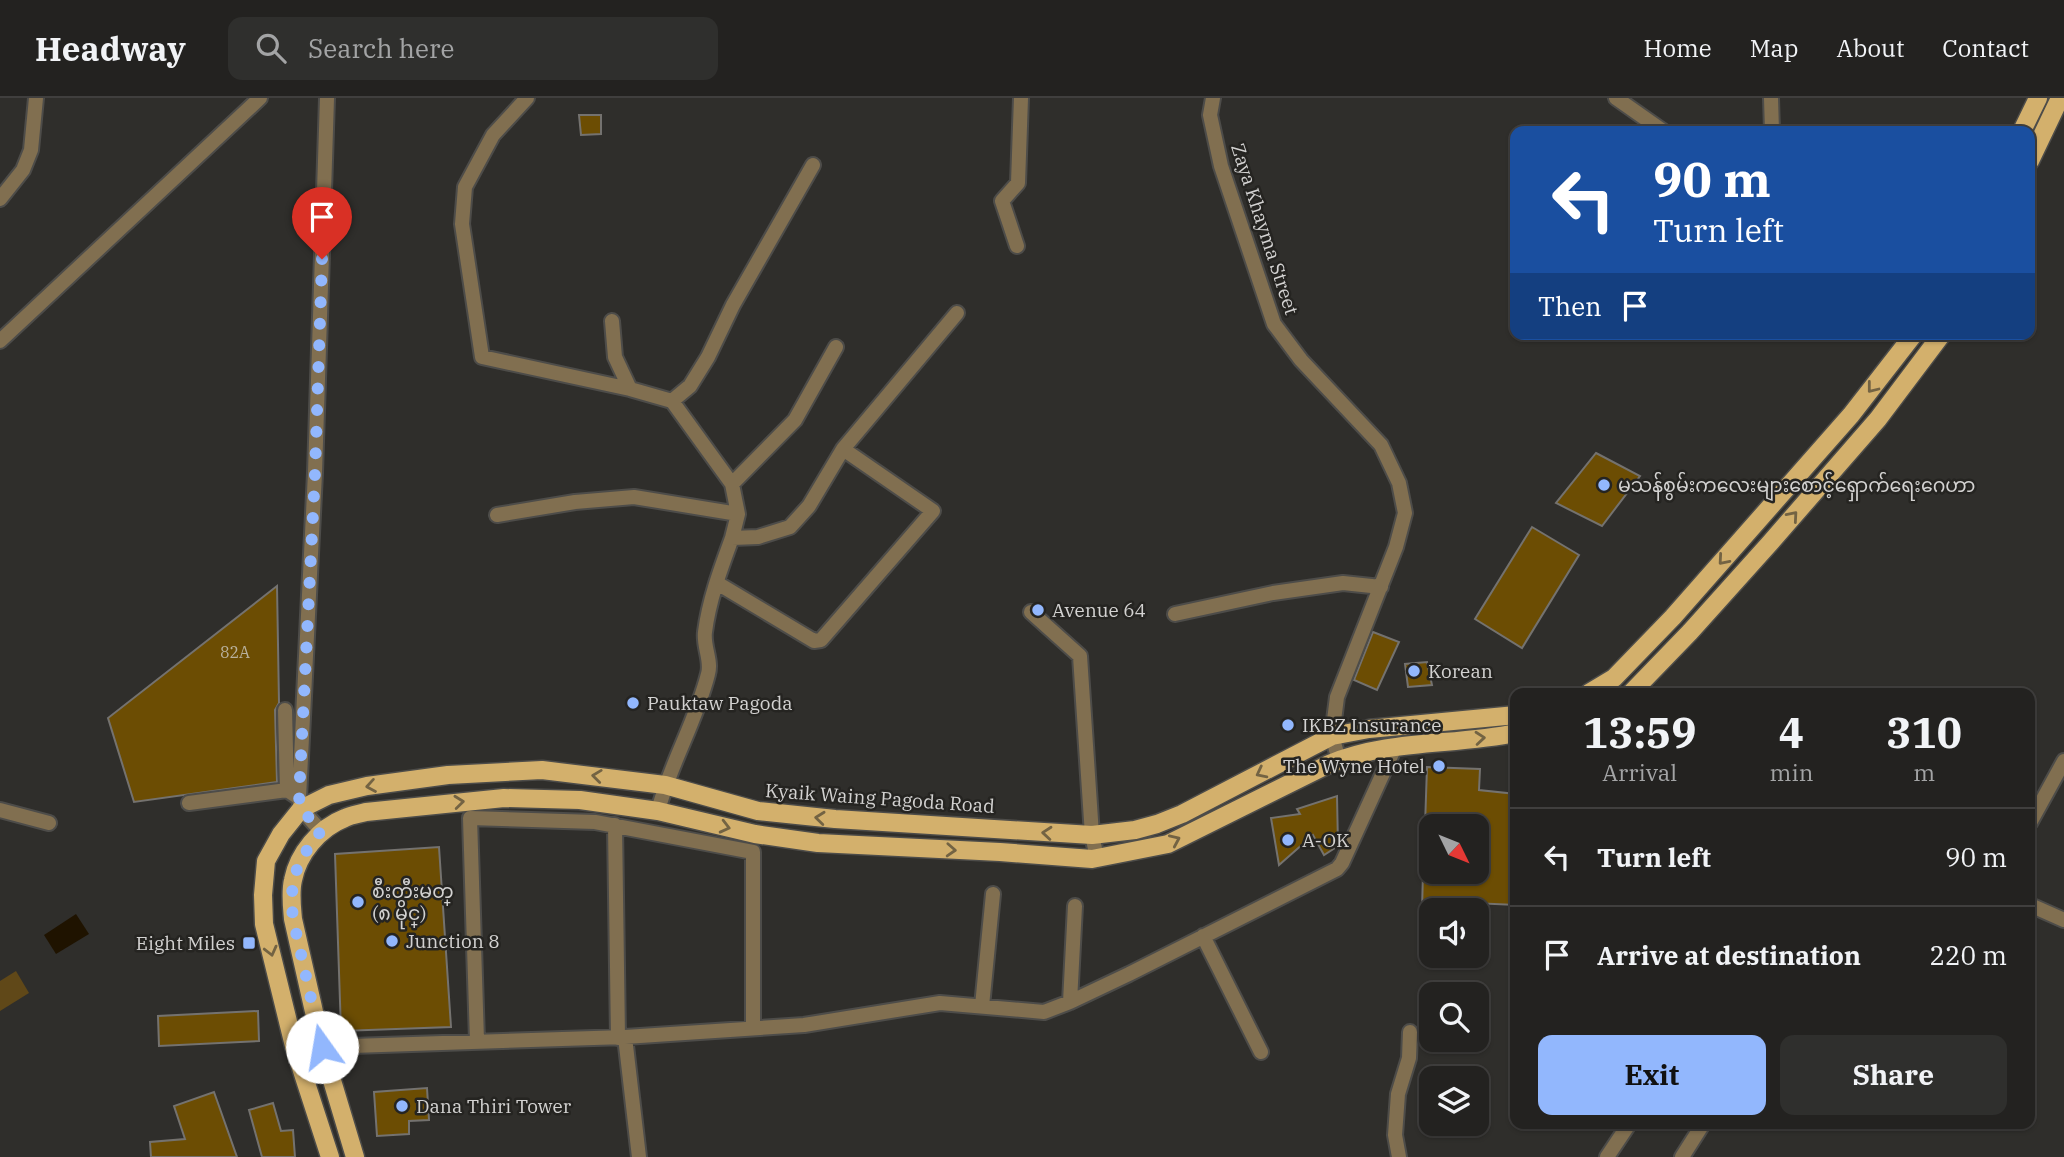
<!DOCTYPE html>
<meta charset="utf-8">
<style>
body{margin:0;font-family:"IBM Plex Serif","Noto Sans Myanmar",serif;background:#2f2f2d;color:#f1f3f6;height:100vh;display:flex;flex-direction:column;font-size:26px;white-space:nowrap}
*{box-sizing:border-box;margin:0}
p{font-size:23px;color:#a3a4a5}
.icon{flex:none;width:38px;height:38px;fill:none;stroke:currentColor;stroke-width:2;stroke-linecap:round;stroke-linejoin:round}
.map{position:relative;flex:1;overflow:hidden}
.side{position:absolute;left:1510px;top:590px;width:525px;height:441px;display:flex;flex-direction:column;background:#232220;border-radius:14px;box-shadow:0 2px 5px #0004,0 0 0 2px #403f3e}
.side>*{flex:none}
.hud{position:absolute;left:1510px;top:28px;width:525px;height:214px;border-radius:14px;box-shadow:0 2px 5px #0004,0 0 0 2px #403f3e;background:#1a4fa0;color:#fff;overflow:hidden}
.needle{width:46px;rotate:133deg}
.fabs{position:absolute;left:1419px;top:716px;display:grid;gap:14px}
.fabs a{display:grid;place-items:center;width:70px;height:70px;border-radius:14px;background:#232220;box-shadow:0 2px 5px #0004,0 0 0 2px #403f3e;font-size:35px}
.pin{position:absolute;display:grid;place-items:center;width:60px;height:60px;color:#fff;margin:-72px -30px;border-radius:50% 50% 50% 0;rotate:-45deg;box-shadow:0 0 7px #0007}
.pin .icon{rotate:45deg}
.me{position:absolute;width:77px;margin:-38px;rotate:347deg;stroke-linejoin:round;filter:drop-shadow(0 0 5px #0008)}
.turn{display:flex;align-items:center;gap:24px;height:147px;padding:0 28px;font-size:32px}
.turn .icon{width:91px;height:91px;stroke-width:2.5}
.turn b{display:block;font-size:49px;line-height:60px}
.then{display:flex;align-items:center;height:66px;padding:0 28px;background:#0003;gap:14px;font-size:26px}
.eta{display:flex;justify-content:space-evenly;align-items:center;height:119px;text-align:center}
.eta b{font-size:42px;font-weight:700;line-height:49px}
.cta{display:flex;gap:14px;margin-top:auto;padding:14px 28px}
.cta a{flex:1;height:80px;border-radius:14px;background:#92b7fd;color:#111;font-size:28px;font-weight:700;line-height:80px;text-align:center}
.cta a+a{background:#2f2f2d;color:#f1f3f6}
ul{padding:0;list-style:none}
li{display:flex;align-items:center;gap:21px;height:98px;padding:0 28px;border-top:2px solid #403f3e}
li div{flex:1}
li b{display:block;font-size:26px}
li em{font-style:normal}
header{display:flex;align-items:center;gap:42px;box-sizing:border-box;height:98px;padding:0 35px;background:#232220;border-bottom:2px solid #403f3e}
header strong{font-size:33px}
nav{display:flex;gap:38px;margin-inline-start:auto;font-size:24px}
.search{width:490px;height:63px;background:#2f2f2d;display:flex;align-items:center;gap:18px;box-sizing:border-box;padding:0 24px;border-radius:14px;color:#a3a4a5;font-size:26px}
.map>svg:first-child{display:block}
.green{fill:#604818}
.water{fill:#1f1300}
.building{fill:#6c4d03;stroke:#74726f;stroke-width:2}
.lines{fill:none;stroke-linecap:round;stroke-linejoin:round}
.minor-casing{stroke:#4d4c49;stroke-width:18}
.primary-casing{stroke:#4d4c49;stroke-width:21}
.minor{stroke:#816f50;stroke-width:14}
.primary{stroke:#d3b06c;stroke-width:18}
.oneway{stroke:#736343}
.route{stroke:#92b7fd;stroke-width:12;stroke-dasharray:0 21.6}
.poi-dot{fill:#92b7fd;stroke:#252421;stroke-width:2.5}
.labels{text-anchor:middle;stroke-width:5;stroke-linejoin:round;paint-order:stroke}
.number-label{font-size:16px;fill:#b9b19e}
.street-label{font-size:19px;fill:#d3d2d1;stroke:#252421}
.poi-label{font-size:19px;fill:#d3d2d1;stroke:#252421;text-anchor:start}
</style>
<header>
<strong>Headway</strong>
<div class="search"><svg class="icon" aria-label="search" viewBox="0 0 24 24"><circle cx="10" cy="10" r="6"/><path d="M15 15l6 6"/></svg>Search here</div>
<nav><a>Home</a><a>Map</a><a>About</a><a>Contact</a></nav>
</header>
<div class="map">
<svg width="2064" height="1059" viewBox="0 0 2064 1059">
<rect width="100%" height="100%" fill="#2f2e2b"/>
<path class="green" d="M16 873 29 895 0 913V883Z"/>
<path class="water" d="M76 816 89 836 56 856 44 837Z"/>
<path class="building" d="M579 17H601V36L581 37Z
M1596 355 1640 378 1602 428 1556 405Z
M1532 429 1579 457 1522 550 1475 521Z
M277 488 279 605 275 612 277 684 134 704 108 620Z
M1373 534 1399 544 1377 592 1354 582Z
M1427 564 1432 587 1408 589 1405 566Z
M1427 669 1480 671 1479 692 1516 696V807L1473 805 1472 812H1422L1423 774H1478L1480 728H1425Z
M1337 698 1338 748 1324 757 1313 737 1279 767 1271 720 1300 716 1297 711Z
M439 749 451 929 341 933 335 756Z
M258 913 259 943 159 948 158 918Z
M427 990 429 1022 409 1023V1036L377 1038 374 994Z
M214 994 237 1059H151L150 1044 185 1041 174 1008Z
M273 1005 281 1033 293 1032 295 1059H262L249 1012Z"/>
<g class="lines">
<defs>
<path id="minor" d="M527 0 493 37 465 89 462 126 482 259 630 291
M1213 0 1210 17 1221 68 1274 226 1301 262 1381 347 1399 385 1405 415 1396 449 1337 599 1332 638 1339 662
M1616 0 1663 33
M1771 0 1772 33
M0 101 23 72 31 52 36 0
M1017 148 1002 103 1018 85 1021 0
M612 223 615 259 630 291 672 303
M0 243 260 0
M732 386 795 322 836 249
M497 417 575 404 634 399 738 416
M732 440 738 416 732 386 672 303 690 288 708 259 733 207 813 67
M717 485 814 543 821 542 933 413 843 351
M1031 514 1080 558 1092 737 1097 760
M1175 516 1273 495 1343 485 1381 489
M285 612 287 692 299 700 301 711 321 733
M299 700 315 375 327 0
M189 705 287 692
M0 712 49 725
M658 713C670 666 696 624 708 576 712 563 703 548 705 534 709 502 721 470 732 440L758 439 790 429 809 408 843 351 957 215
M2030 725 2064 663
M615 727 618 940
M2030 807 2064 822
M1203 838 1261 954
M1070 904 1075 808
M982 908 993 796
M625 939 639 1059
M477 943 470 720 595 724 753 754V930
M322 949 625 939 804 927 940 905 1044 914 1070 904 1129 876 1337 771 1342 765 1395 649
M1399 1059 1395 1037 1398 996 1409 960 1410 934
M1607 1059 1629 1026
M1682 1059 1703 1026"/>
<path id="primary" d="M2022 33 2038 0
M2030 63 2060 0
M1589 595 1614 580 1673 519 1851 317 1914 236
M1631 595 1690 534 1770 445 1878 321 1942 236
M330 1059 294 948 264 826 263 797 266 763 281 736 301 711 329 697 367 688 448 677 542 672 665 687 758 713 835 721 1092 737 1135 732 1157 726 1182 716 1332 638 1369 631 1516 617
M355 1059 322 949 293 821C292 809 290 795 293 782 298 756 319 730 345 720 351 717 359 716 366 714L504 700 580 702 658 713 755 736 818 745 1000 754 1092 761 1168 746 1329 666C1390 641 1453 648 1516 635"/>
</defs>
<use href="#minor" class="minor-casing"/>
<use href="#primary" class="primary-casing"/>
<use href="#minor" class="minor"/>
<use href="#primary" class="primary"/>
</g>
<defs><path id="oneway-chevron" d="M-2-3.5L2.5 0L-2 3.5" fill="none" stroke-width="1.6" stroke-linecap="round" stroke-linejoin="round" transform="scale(1.75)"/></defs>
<g class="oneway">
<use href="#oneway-chevron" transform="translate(1872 290) rotate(128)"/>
<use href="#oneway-chevron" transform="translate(1793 418) rotate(-49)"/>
<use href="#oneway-chevron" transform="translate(1723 462) rotate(131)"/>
<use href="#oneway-chevron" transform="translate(1480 640) rotate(-5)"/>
<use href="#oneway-chevron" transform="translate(1261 675) rotate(153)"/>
<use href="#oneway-chevron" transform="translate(597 678) rotate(-173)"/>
<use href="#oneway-chevron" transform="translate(371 688) rotate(170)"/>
<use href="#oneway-chevron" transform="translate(459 704) rotate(-6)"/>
<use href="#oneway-chevron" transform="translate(820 720) rotate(-174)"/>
<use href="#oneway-chevron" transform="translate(725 729) rotate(14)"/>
<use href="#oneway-chevron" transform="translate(1047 735) rotate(-175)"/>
<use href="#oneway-chevron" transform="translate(1175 742) rotate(-24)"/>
<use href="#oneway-chevron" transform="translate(951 752) rotate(3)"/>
<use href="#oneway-chevron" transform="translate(271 853) rotate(76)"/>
</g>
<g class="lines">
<path class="route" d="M322 161 315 375 299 699 301 711 321 733C296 765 289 780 293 821L322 949"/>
</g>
<g class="poi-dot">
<circle cx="1604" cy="387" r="7"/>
<circle cx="1038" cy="512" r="7"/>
<circle cx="1414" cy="573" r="7"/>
<circle cx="633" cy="605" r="7"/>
<circle cx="1288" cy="627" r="7"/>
<circle cx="1439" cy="668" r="7"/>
<circle cx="1288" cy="742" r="7"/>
<circle cx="358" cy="804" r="7"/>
<circle cx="392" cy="843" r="7"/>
<rect x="242" y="838" width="14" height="14" rx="3.5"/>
<circle cx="402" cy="1008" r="7"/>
</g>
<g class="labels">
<g class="number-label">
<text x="235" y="560">82A</text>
</g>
<g class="street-label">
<text transform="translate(1265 131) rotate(72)" y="7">Zaya Khayma Street</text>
<text transform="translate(880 700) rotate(4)" y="7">Kyaik Waing Pagoda Road</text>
</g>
<g class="poi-label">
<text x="1618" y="394">မသန်စွမ်းကလေးများစောင့်ရှောက်ရေးဂေဟာ</text>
<text x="1052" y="519">Avenue 64</text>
<text x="1428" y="580">Korean</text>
<text x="647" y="612">Pauktaw Pagoda</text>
<text x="1302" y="634">IKBZ Insurance</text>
<text x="1425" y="675" text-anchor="end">The Wyne Hotel</text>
<text x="1302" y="749">A-OK</text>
<text x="372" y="800">စီးတီးမတ္<tspan x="372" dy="22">(၈ မိုင္)</tspan></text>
<text x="406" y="850">Junction 8</text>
<text x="235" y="852" text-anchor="end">Eight Miles</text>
<text x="416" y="1015">Dana Thiri Tower</text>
</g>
</g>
</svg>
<div class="fabs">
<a><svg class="needle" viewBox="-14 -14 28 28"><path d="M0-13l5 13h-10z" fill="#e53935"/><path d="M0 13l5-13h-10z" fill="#a3a4a5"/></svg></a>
<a><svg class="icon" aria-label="sound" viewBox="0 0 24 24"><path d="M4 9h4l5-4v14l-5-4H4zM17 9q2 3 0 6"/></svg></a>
<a><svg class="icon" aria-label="search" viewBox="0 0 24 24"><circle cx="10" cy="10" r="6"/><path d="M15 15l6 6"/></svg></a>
<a><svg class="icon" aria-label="layers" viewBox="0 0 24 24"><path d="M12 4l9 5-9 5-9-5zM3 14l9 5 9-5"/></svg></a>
</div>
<div class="pin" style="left:322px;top:161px;background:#d93025"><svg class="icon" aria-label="arrive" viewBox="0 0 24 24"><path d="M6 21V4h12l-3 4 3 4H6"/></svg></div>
<svg class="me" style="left:322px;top:949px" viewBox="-20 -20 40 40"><circle r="19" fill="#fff"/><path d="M0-13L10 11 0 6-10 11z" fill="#92b7fd"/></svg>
<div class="hud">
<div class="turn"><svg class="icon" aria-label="left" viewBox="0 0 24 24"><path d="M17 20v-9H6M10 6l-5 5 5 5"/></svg><div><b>90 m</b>Turn left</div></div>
<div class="then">Then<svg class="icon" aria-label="arrive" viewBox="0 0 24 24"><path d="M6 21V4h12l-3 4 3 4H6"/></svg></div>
</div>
<section class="side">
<div class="eta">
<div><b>13:59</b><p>Arrival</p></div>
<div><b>4</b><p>min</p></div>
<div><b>310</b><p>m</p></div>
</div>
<ul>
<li><svg class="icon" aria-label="left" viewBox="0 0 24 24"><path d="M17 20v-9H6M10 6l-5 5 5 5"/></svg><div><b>Turn left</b></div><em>90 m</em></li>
<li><svg class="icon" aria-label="arrive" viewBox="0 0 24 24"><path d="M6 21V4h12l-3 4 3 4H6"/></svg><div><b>Arrive at destination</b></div><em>220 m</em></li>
</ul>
<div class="cta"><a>Exit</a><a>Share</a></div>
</section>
</div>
